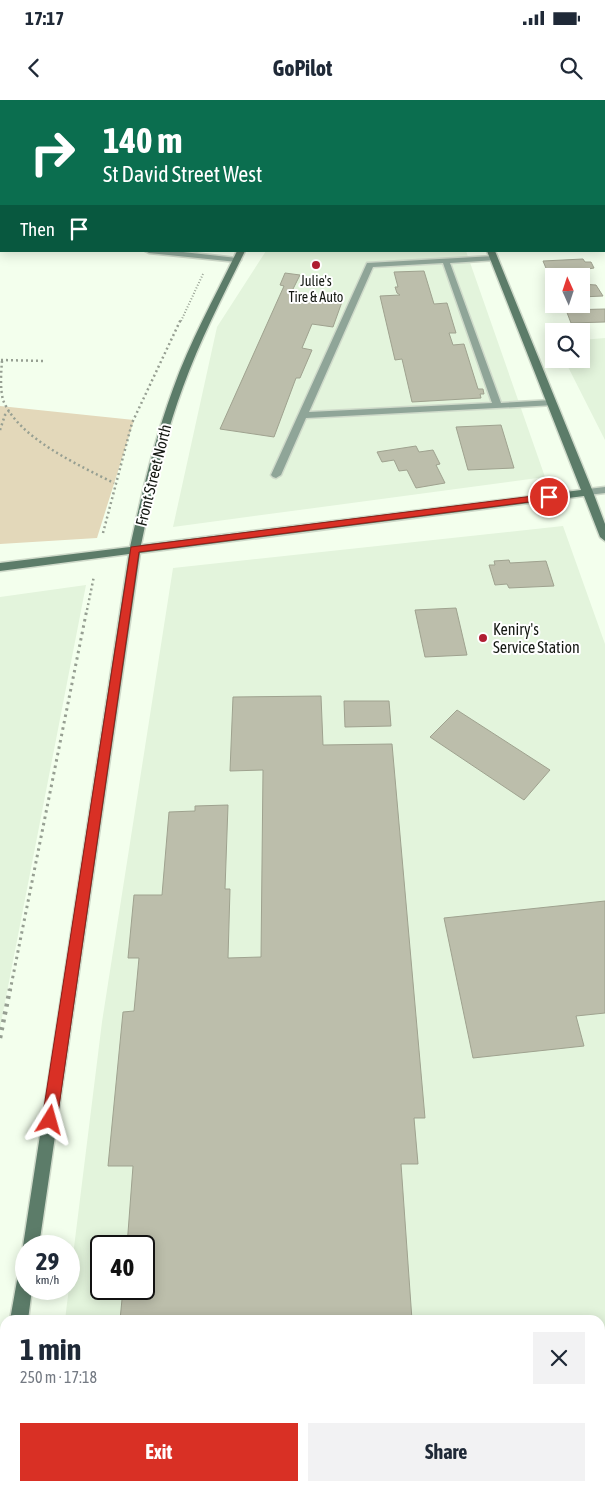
<!DOCTYPE html>
<meta charset="utf-8">
<style>
body{margin:0;font-family:"Asap Condensed",sans-serif;background:#f2f2f3;color:#1f2937;height:100vh;display:flex;flex-direction:column;font-size:19px;white-space:nowrap}
*{box-sizing:border-box;margin:0}
p{font-size:16px;color:#747a83}
.icon{flex:none;width:28px;height:28px;fill:none;stroke:currentColor;stroke-width:2;stroke-linecap:round;stroke-linejoin:round}
.map{position:relative;flex:1;overflow:hidden}
.panel{position:absolute;left:0px;top:1215px;width:605px;height:176px;display:flex;flex-direction:column;background:#fff;border-radius:15px 15px 0 0;box-shadow:0 2px 12px #0003}
.panel>*{flex:none}
.banner{position:absolute;left:0px;top:0px;width:605px;height:152px;box-shadow:0 2px 12px #0003;background:#0b6e4f;color:#fff;overflow:hidden}
.needle{width:32px;rotate:357deg}
.tools{position:absolute;left:545px;top:168px;display:grid;gap:10px}
.tools a{display:grid;place-items:center;width:45px;height:45px;border-radius:0px;background:#fff;box-shadow:0 2px 12px #0003;font-size:25px}
.speed{position:absolute;left:15px;top:1135px;display:flex;gap:10px;font-size:25px;font-weight:700;text-align:center}
.speed>*{display:grid;place-content:center;width:65px;height:65px;border-radius:50%;background:#fff;box-shadow:0 2px 12px #0003;line-height:1}
.speed small{font-size:12px;font-weight:400}
.speed .limit{border:2px solid #111;border-radius:8px;background:#fff;color:#111}
.pin{position:absolute;display:grid;place-items:center;width:42px;height:42px;color:#fff;margin:-21px;border:2px solid #fff;border-radius:50%;box-shadow:0 1px 5px #0007}
.me{position:absolute;width:55px;margin:-28px;rotate:8deg;stroke-linejoin:round;filter:drop-shadow(0 0 4px #0008)}
.turn{display:flex;align-items:center;gap:18px;height:105px;padding:0 20px;font-size:22px}
.turn .icon{width:65px;height:65px;stroke-width:2.5}
.turn b{display:block;font-size:35px;line-height:42px}
.then{display:flex;align-items:center;height:48px;padding:0 20px;background:#0003;gap:10px;font-size:19px}
.round{display:grid;place-items:center;flex:none;width:52px;height:52px;border-radius:0px;background:#f2f2f3}
.summary{display:flex;align-items:center;justify-content:space-between;height:85px;padding:0 20px}
h1{font-size:30px;font-weight:700;line-height:38px}
.primary-button{display:flex;gap:10px;margin-top:auto;padding:10px 20px}
.primary-button a{flex:1;height:58px;border-radius:0px;background:#d93025;color:#fff;font-size:20px;font-weight:700;line-height:58px;text-align:center}
.primary-button a+a{background:#f2f2f3;color:#1f2937}
.status{display:flex;justify-content:space-between;align-items:center;height:35px;padding:0 25px;background:#fff;direction:ltr}
.status svg{height:14px;fill:currentColor}
header{display:flex;justify-content:space-between;align-items:center;height:65px;padding:0 20px;background:#fff;font-size:22px;font-weight:700}
.map>svg:first-child{display:block}
.built{fill:#e3f4dc;fill-rule:evenodd}
.green{fill:#e3d8ba}
.building{fill:#bcbeab;stroke:#9fa28f}
.lines{fill:none;stroke-linecap:round;stroke-linejoin:round}
.lane-casing{stroke:#cfdaca;stroke-width:3}
.street-casing{stroke:#cfdaca;stroke-width:3}
.secondary-casing{stroke:#cfdaca;stroke-width:3}
.path-far3{stroke:#969f92;stroke-width:2;stroke-dasharray:1 2;stroke-linecap:butt}
.path-far2{stroke:#969f92;stroke-width:2.5;stroke-dasharray:2 3;stroke-linecap:butt}
.path-far1{stroke:#969f92;stroke-width:3;stroke-dasharray:2.5 4;stroke-linecap:butt}
.path{stroke:#969f92;stroke-width:4.5;stroke-dasharray:3 5;stroke-linecap:butt}
.lane{fill:#8fa598;fill-rule:evenodd}
.street{fill:#8fa598;fill-rule:evenodd}
.secondary{fill:#5c7c69;fill-rule:evenodd}
.route{fill:#d93025;stroke:#8d1f18}
.poi-dot{fill:#b01d32;stroke:#fff;stroke-width:2}
.labels{text-anchor:middle;stroke-width:4;stroke-linejoin:round;paint-order:stroke}
.far-poi-label{font-size:14px;fill:#151913;stroke:#fff}
.street-label{font-size:16px;fill:#151913;stroke:#fff}
.poi-label{font-size:16px;fill:#151913;stroke:#fff;text-anchor:start}
</style>
<div class="status"><b>17:17</b><svg viewBox="0 0 49 12"><path d="M0 12V9h3v3zM5 12V6h3v6zM10 12V3h3v9zM15 12V0h3v12zM26 1h20v11H26zM47 4h2v5h-2z"/></svg></div>
<header><svg class="icon" aria-label="back" viewBox="0 0 24 24"><path d="M15 5l-7 7 7 7"/></svg>GoPilot<svg class="icon" aria-label="search" viewBox="0 0 24 24"><circle cx="10" cy="10" r="6"/><path d="M15 15l6 6"/></svg></header>
<div class="map">
<svg width="605" height="1391" viewBox="0 0 605 1391">
<rect width="100%" height="100%" fill="#f3ffed"/>
<path class="built" d="M266 151H466L545 377 173 427 217 227Z
M605 238V340L564 259H581V240Z
M563 426 605 544V1391H43L44 1386H600V1220H65L102 922 173 468ZM101 1146H144V1189H101Z
M86 485 0 928V497Z"/>
<path class="green" d="M0 306 134 320 97 438 0 444Z"/>
<path class="building" d="M87 0H170L87 1Z
M583 159 585 162H591L594 168 588 169 590 171 548 173 543 161Z
M424 171 434 204 447 203 456 233H449L453 245 464 244 478 289H483L484 294H480L481 298 412 302 402 259 395 260 380 196 400 195 397 193 395 187H398L394 172Z
M285 173 300 175 291 193 343 199 333 227 312 224 302 248 312 250 300 278H296L274 337 220 329 284 186 280 185Z
M581 184 596 185 603 196 581 197Z
M605 209V222L571 223 566 210Z
M501 325 514 368 468 370 456 327Z
M416 346 419 352 433 350 440 364 436 365 445 383 416 388 407 370 399 371 394 360 382 362 377 352Z
M509 460 510 463 546 461 554 486 509 488 507 484 495 485 489 465H495L494 461Z
M456 508 467 555 425 557 415 510Z
M321 596 323 645 392 644 425 1018H414L418 1064H401L412 1220H120L123 1189H144V1146H127L133 1066H108L123 912 134 911 139 858H128L134 795H162L169 712 195 711V706L228 705 225 789H230L228 858 261 857 263 670 230 671 233 597Z
M344 601H389L391 626 345 627Z
M457 610 550 670 524 700 430 637Z
M605 801V913L576 916 584 946 473 958 444 818Z
M107 1386H423V1391H106Z"/>
<g class="lines">
<defs>
<path id="lane" d="M494 156H497V160L450 163 501 303 552 300 556 303 555 305 306 318 281 375 276 378 273 377 271 375 367 163ZM443 163 492 303 309 312 373 167Z"/>
<path id="street" d="M69 0H75V1H69Z
M604 54H605V58H604Z
M0 114H1V118H0Z
M145 151H174L237 158 241 160 237 162 149 153Z
M605 387V393L588 395 583 392 588 389Z"/>
<path id="secondary" d="M299 0H305V1H299Z
M428 0H434L435 1H429Z
M237 151H245C223 196 200 240 183 287 164 338 152 392 141 445L581 390 487 151H495L593 392 605 424V441L600 437 584 396 140 453 39 1146H26V1152L23 1146 129 454 0 471V463L130 447C142 393 154 341 173 289 190 241 215 197 237 151Z
M26 1167V1189H32L28 1220H10L18 1175 20 1169Z
M5 1307V1357L0 1359V1309Z"/>
</defs>
<use href="#lane" class="lane-casing"/>
<use href="#street" class="street-casing"/>
<use href="#secondary" class="secondary-casing"/>
<path class="path-far3" d="M181 221 203 174"/>
<path class="path-far2" d="M1 260 45 261
M2 261C1 273 0 288 3 300 19 339 79 365 114 383
M0 330 5 315 9 311
M103 433 132 323 181 219
M87 510 94 476"/>
<path class="path-far1" d="M10 891 87 509"/>
<path class="path" d="M0 938 10 889"/>
<use href="#lane" class="lane"/>
<use href="#street" class="street"/>
<use href="#secondary" class="secondary"/>
</g>
<path class="route" d="M549 394 552 395V399L139 452 57 1020 54 1025 50 1027 45 1025 42 1020 131 447Z"/>
<g class="poi-dot">
<circle cx="316" cy="165" r="5"/>
<circle cx="483" cy="538" r="5"/>
</g>
<g class="labels">
<g class="far-poi-label">
<text x="316" y="186">Julie's<tspan x="316" dy="16">Tire &amp; Auto</tspan></text>
</g>
<g class="street-label">
<text transform="translate(153 375) rotate(-76)" y="6">Front Street North</text>
</g>
<g class="poi-label">
<text x="493" y="535">Keniry's<tspan x="493" dy="18">Service Station</tspan></text>
</g>
</g>
</svg>
<div class="tools">
<a><svg class="needle" viewBox="-14 -14 28 28"><path d="M0-13l5 13h-10z" fill="#e53935"/><path d="M0 13l5-13h-10z" fill="#747a83"/></svg></a>
<a><svg class="icon" aria-label="search" viewBox="0 0 24 24"><circle cx="10" cy="10" r="6"/><path d="M15 15l6 6"/></svg></a>
</div>
<div class="speed"><div>29<small>km/h</small></div><div class="limit">40</div></div>
<div class="pin" style="left:549px;top:397px;background:#d93025"><svg class="icon" aria-label="arrive" viewBox="0 0 24 24"><path d="M6 21V4h12l-3 4 3 4H6"/></svg></div>
<svg class="me" style="left:50px;top:1020px" viewBox="-20 -20 40 40"><path d="M0-17L14 15 0 8-14 15z" fill="#d93025" stroke="#fff" stroke-width="4"/></svg>
<div class="banner">
<div class="turn"><svg class="icon" aria-label="right" viewBox="0 0 24 24"><path d="M7 20v-9h11M14 6l5 5-5 5"/></svg><div><b>140 m</b>St David Street West</div></div>
<div class="then">Then<svg class="icon" aria-label="arrive" viewBox="0 0 24 24"><path d="M6 21V4h12l-3 4 3 4H6"/></svg></div>
</div>
<section class="panel">
<div class="summary"><div><h1>1 min</h1><p>250 m · 17:18</p></div><a class="round"><svg class="icon" aria-label="close" viewBox="0 0 24 24"><path d="M6 6l12 12M18 6L6 18"/></svg></a></div>
<div class="primary-button"><a>Exit</a><a>Share</a></div>
</section>
</div>
